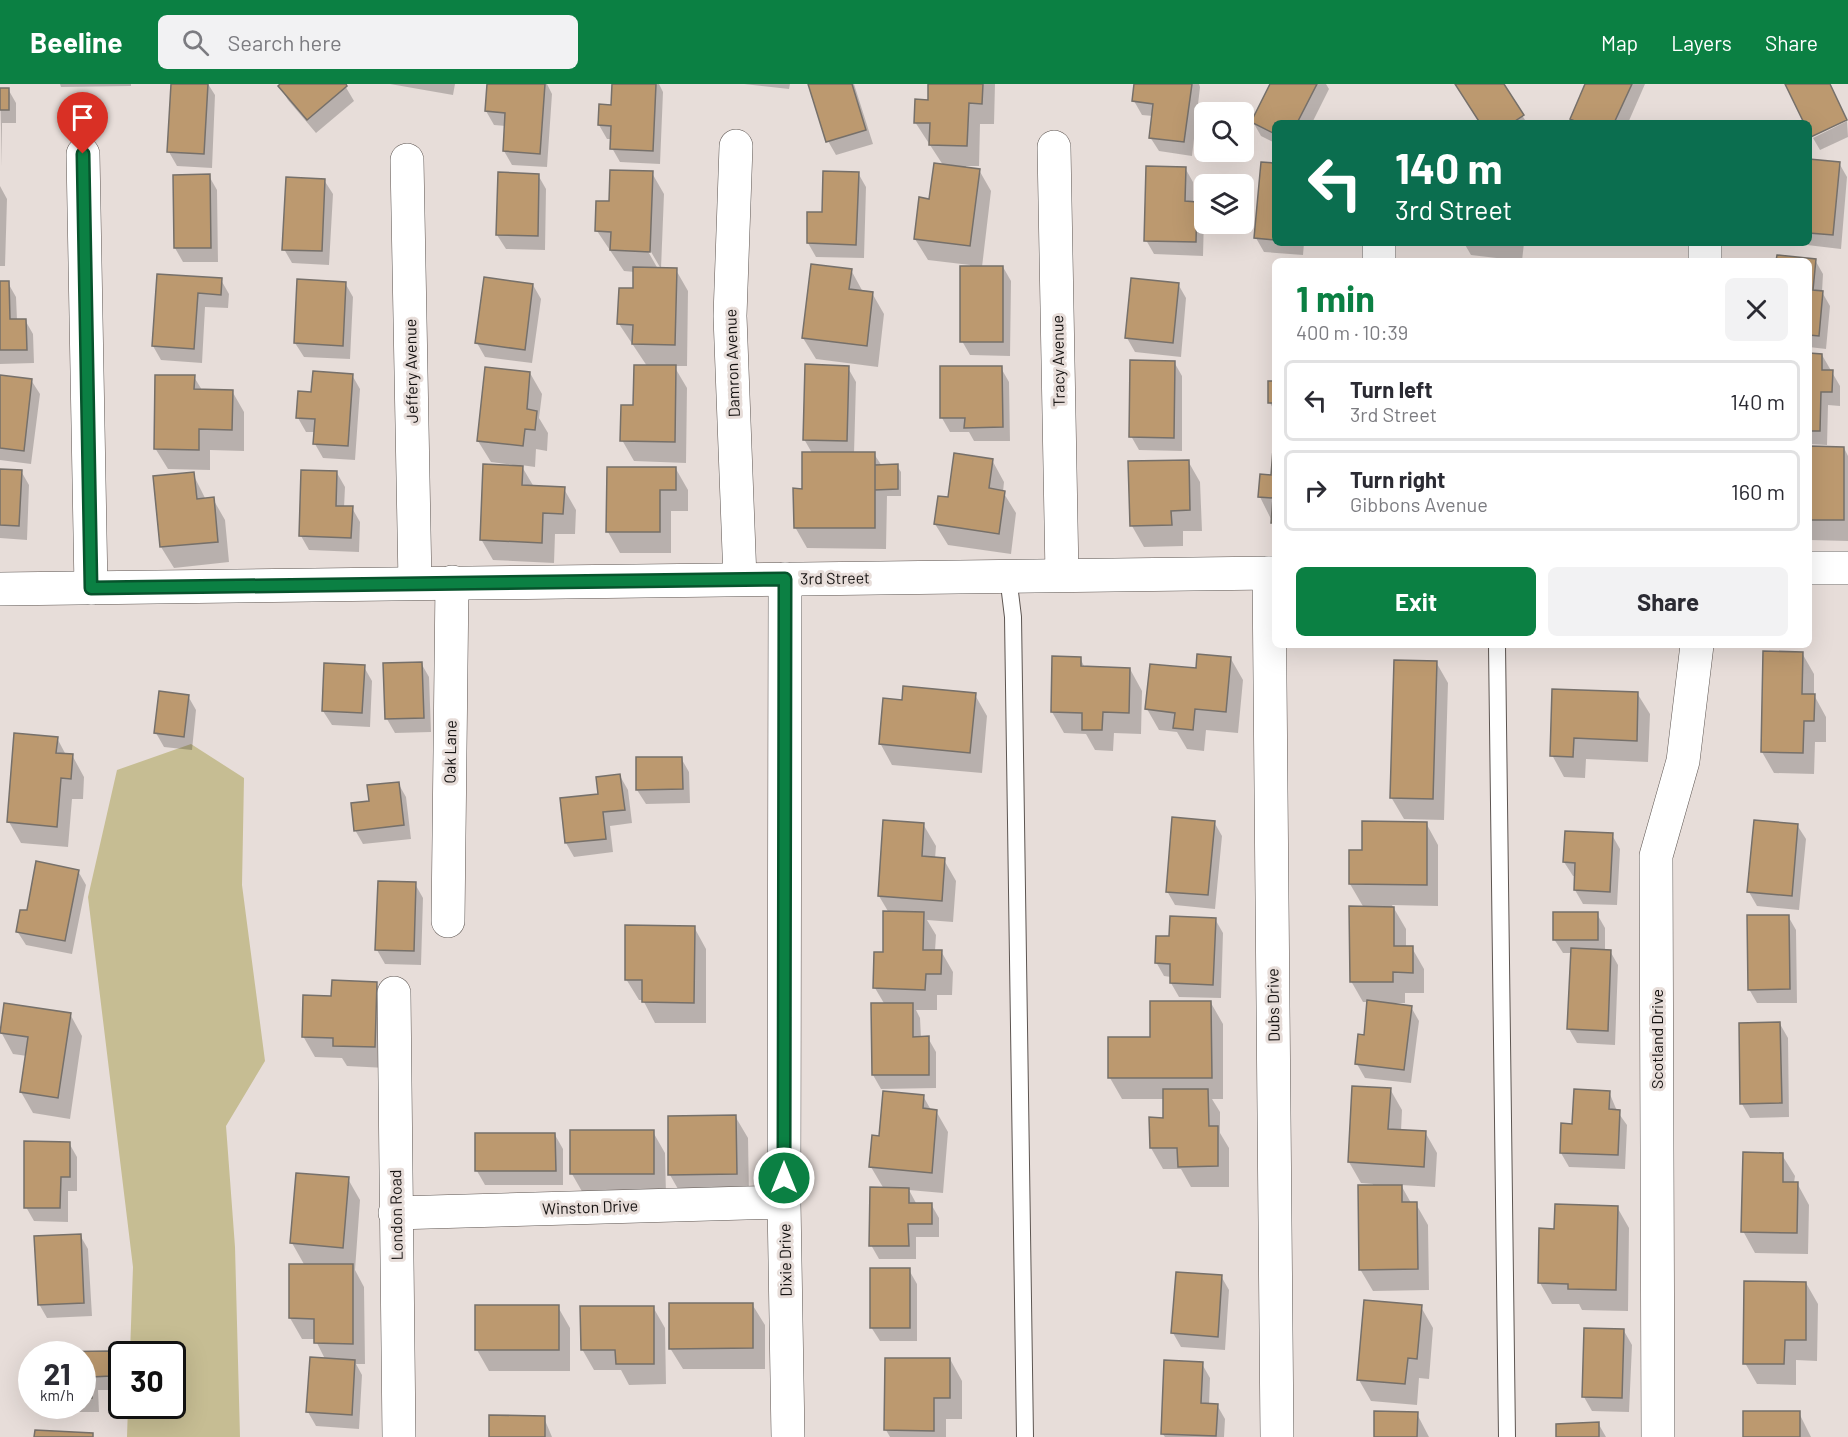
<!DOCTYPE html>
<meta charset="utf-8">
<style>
body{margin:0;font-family:Barlow,sans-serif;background:#f2f2f3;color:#2b2b33;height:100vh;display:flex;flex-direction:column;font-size:22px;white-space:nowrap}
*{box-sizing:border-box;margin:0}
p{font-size:20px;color:#7c7c81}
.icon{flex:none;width:33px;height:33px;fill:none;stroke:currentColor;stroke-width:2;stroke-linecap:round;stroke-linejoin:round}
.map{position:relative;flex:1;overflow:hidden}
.panel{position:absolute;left:1272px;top:174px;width:540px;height:390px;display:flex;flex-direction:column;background:#fff;border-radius:9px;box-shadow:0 6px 24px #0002}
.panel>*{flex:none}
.banner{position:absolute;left:1272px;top:36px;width:540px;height:126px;border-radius:9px;box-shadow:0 6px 24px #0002;background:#0b6e4f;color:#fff;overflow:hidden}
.fabs{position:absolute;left:1194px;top:18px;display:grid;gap:12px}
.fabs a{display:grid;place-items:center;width:60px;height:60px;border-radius:9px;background:#fff;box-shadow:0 6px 24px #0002;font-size:30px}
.speed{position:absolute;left:18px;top:1257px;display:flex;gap:12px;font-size:30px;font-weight:700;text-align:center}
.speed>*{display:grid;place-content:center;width:78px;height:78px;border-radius:50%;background:#fff;box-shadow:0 6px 24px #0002;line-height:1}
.speed small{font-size:15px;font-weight:400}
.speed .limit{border:3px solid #111;border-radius:9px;background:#fff;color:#111}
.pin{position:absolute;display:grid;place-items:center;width:51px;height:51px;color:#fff;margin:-62px -26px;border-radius:50% 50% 50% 0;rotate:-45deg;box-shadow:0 0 6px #0007}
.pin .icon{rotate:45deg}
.me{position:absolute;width:66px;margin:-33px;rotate:0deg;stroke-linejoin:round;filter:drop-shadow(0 0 4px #0008)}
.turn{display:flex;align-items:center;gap:21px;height:126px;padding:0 24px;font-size:27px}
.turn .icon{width:78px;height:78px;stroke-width:2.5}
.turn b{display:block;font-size:42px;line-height:51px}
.round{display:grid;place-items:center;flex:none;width:63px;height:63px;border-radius:9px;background:#f2f2f3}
.headline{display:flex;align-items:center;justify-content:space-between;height:102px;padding:0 24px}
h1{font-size:36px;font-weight:700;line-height:45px;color:#0b8043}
.action{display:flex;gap:12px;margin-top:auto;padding:12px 24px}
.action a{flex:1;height:69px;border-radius:9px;background:#0b8043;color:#fff;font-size:24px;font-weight:700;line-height:69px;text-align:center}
.action a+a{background:#f2f2f3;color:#2b2b33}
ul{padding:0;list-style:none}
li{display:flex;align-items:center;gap:18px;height:81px;margin:0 12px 9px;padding:0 12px;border:3px solid #e1e1e2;border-radius:9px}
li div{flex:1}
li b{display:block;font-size:22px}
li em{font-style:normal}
header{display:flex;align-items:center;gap:36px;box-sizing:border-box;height:84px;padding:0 30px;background:#0b8043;color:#fff}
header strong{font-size:28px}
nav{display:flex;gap:33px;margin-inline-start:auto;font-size:21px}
.search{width:420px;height:54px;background:#f2f2f3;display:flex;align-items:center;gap:15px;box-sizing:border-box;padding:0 21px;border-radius:9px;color:#7c7c81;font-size:22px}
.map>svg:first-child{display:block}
.green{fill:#c6bd93}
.shadow{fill:#0003}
.building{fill:#bc996f;stroke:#76706a;stroke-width:1.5}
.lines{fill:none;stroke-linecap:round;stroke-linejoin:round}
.service-casing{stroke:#5d5551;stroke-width:18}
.minor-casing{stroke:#5d5551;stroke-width:34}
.tertiary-casing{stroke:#5d5551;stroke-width:34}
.service{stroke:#fff;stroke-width:16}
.minor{stroke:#fff;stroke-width:33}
.tertiary{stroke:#fff;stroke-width:33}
.route-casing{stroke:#07532c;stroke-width:15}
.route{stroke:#0b8043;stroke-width:10}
.labels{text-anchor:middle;stroke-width:6;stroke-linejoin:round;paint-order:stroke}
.street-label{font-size:16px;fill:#161312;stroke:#e7ddd9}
</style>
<header>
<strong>Beeline</strong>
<div class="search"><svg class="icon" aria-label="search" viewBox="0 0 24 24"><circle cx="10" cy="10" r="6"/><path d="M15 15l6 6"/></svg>Search here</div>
<nav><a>Map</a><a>Layers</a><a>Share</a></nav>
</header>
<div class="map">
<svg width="1848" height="1353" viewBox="0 0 1848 1353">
<rect width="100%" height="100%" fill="#e7ddd9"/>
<path class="green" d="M191 660 244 694 242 801 265 977 226 1042 235 1163 240 1353H127L128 1322H172V1270H130L133 1183 88 813 117 686Z"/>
<path class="shadow" d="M60 0H131V2L61 3Z
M172 0H208L215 11 212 84 177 82 169 68Z
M283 0H344L354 17 316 49 288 16 280 2Z
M390 0H455L453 11Z
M488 0H547L552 10 547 83 512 81 504 67 506 42 494 41 486 27Z
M614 0H659L663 8 660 80 620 78 612 64V55H607L599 41 613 22Z
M744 0H790L789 5Z
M810 0H854L873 60 836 71 828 57Z
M930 0H995L994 40H980L979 82H966V84L979 86 991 107 982 183H1003L1011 197 1010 272 970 271 962 257 970 181 928 176 915 155 943 81 915 38 929 17Z
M1136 0H1199L1200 3 1192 72 1159 67 1150 53 1153 32 1142 31 1134 17Z
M1271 0H1326L1329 5 1312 39H1275V59L1261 52 1253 38Z
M1456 0H1502L1527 39H1481Z
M1587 0H1645L1628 39H1574L1571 35Z
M0 5H8L16 19V39H2V83Z
M1847 37 1848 53 1820 66 1813 54Z
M1809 76 1839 79 1847 93 1841 165 1790 159H1809Z
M1275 80V159H1304L1303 171 1264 168 1256 154Z
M1185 84 1193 98V119H1196L1204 133 1203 172 1154 170 1146 156Z
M652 89 664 110 661 185 647 161 645 162 658 185 676 186 688 207 687 282H674L687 304 686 379 634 377 622 356 647 282 619 240 634 205 635 188 624 187 597 147 610 119Z
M858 89 866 103 864 174 816 173 808 159 823 130Z
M538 91 546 105 545 166 506 165 497 151Z
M209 92 217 106 218 178H183L175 164Z
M324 96 333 110 329 181 292 179 284 165Z
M0 102 7 115 5 182H0Z
M1464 159H1524L1522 177 1471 171Z
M1587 159H1629V162H1589Z
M1815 176 1823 190 1822 208 1830 222 1826 265 1809 263V177H1778Z
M851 186 863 208 872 209 884 230 878 283 816 275 803 254Z
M158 191 221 196 229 210 228 224 205 223 202 279 161 276 153 262Z
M0 199H8L16 213 17 236H25L33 250 34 279 0 280Z
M345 199 353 213 350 275 304 273 295 259Z
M1178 200 1186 214 1181 273 1135 268 1127 254Z
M533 201 541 215 532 279 485 273 477 259Z
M1809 271H1822L1840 302V322L1828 321 1827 361 1809 360Z
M1174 278 1182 292V367L1139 366 1131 352Z
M848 284 856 298 854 370H874L882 382H897L901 388V412H887L886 465 807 464 795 443 812 369 804 355Z
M942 284H1001L1009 298 1010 357H974L969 348H950L942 334Z
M530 289 542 310 539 334 548 349 547 367 536 365 535 383 521 381 534 403 564 405 576 426 575 450H555L554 479 493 476 481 455 513 381 491 378 478 357Z
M352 291 360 305 355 376 323 374 315 360V348H306L298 334 312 309Z
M0 292 31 296 40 310 31 380 0 376Z
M194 293 202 306 232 307 244 328V367L210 366V386L168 385 155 364Z
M1275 299V328L1270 319Z
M1809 364H1844L1848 372V457L1809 456Z
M1275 367V443L1260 413 1272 393Z
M992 376 1004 398 1003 408 1016 429 1011 470 948 461 935 440 949 415Z
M1188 377 1200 398 1202 447H1183V462L1144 463 1132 442Z
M676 385 688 406V427H671V469H620L608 448Z
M0 386 21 387 29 401 27 456 0 454Z
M337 389 345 403 344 424H352L360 438 359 468 309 466 301 452Z
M193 390 206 416 213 415 225 436 229 478 174 484 161 463Z
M1802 569 1814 590V611L1826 633V658H1815L1814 690 1774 689 1762 668Z
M1080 574 1085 584 1130 585 1142 607 1141 650 1114 649 1113 667 1095 666 1086 650 1064 649 1052 628Z
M1231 575 1243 596 1238 649 1206 646 1204 667 1187 665 1177 648 1159 646 1147 625 1197 586Z
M1436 578 1448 599 1444 736 1404 735 1391 713Z
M421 579 429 593 431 648 395 649 387 635Z
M364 583 372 597 370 643 332 641 323 627Z
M1554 606 1637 609 1650 630 1648 678 1586 675 1585 694 1564 693 1552 671Z
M975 611 987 632 982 689 892 681 880 659 903 618Z
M188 612 196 626 192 666 164 663 156 649Z
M57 654 66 671H72L84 693 83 715H72L68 763 21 759 9 738Z
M681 674 689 688 690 719 646 720 637 706Z
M620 692 628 706 632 739 610 742 613 768 574 773 566 759 561 715 599 711Z
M398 699 406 713 411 755 363 760 355 746 370 718Z
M1214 738 1222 752 1215 825 1175 821 1167 807Z
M1426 739 1438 761V822L1392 821 1406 845V864H1412L1424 885V909H1405V919H1390L1411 923 1419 937 1411 999 1365 994 1357 980 1365 952 1369 918H1363L1351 897 1364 824 1350 800 1363 768Z
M923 740 936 762 935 775 944 776 956 797 953 838 927 836 936 851 935 867H941L953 888 952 911H937V926H916L920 934 921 954H928L936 968V1004L881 1005 873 991 885 921 875 904 884 869 889 829 879 812Z
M1797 741 1806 755 1799 826 1757 822 1749 808Z
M1612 751 1620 765 1617 821 1583 820 1575 806 1576 792H1573L1564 778Z
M78 787 86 801 72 870 26 861 17 847Z
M415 800 423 814 421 881 385 880 377 866Z
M1597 830 1605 844V867H1610L1618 881 1615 961 1577 959 1569 945 1572 869H1563L1554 855Z
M1788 832 1796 846 1797 919H1757L1749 905Z
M1215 835 1223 849 1221 914 1179 913 1171 899V893L1164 892 1156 878 1170 854Z
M694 843 706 865V939H655L643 916H639L626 895Z
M376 899 388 920 386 984 347 982 342 974 315 973 303 952Z
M1211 919 1223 940V1015H1212L1220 1028V1049L1229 1064V1103H1191L1181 1085H1163L1151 1064 1164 1035V1015H1122L1110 994 1151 954Z
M70 930 82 952 70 1035 33 1029 21 1008 27 972 13 970 1 948Z
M1780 940 1788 954 1789 1033 1750 1034 1742 1020Z
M1353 1003 1390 1005 1402 1026 1401 1047 1425 1048 1437 1069 1435 1103 1401 1101 1411 1119 1416 1120 1428 1141 1429 1206 1373 1207 1360 1185 1373 1100 1361 1099 1349 1078Z
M1609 1008 1617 1027 1627 1041 1625 1085 1569 1083 1561 1069 1574 1042Z
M923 1012 931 1026 936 1027 948 1048 943 1109 909 1106 916 1119 931 1120 939 1134V1153H916V1175H879L871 1161 884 1105 871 1083 880 1053Z
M735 1032 748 1054 749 1111 682 1112 670 1091Z
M653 1048 665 1069 666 1111H584L572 1090Z
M555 1051 563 1065V1101H485L477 1087Z
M69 1059 77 1073V1107H68V1138L34 1137 26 1123Z
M1782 1071 1795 1092 1794 1099H1797L1809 1121 1808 1170 1755 1169 1743 1147Z
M348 1095 360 1116 355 1186 364 1203 365 1280H356L362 1291 359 1345 316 1342 308 1328 325 1275 315 1255H302L290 1234 305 1182 292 1159Z
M1617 1123 1629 1144 1628 1227 1582 1226 1579 1220H1552L1540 1199Z
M80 1151 88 1165 92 1232 47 1234 39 1220Z
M909 1186 917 1200V1257H880L871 1243Z
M1221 1192 1229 1206 1225 1266 1181 1263 1173 1249Z
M1806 1199 1818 1220 1817 1277 1796 1276V1301L1757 1300 1745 1279Z
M752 1220 765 1241V1285H683L670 1264Z
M558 1223 570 1244V1287H489L477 1266Z
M653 1223 665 1244 666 1300 629 1301 621 1286H594L582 1265Z
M1421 1223 1433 1244 1429 1295 1419 1294 1417 1321 1371 1317 1359 1296Z
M1624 1247 1632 1261 1629 1328 1592 1327 1584 1313Z
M110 1269 118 1283 119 1306H98L99 1328H48L44 1322H82V1270H39Z
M950 1275 962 1297V1335H946V1353H890L886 1346Z
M1202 1280 1210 1294 1209 1321H1217L1225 1335 1224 1353H1165L1162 1349Z
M1799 1329 1811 1353H1745Z
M1417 1330 1429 1353H1375Z
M544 1334 552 1353H490Z
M1598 1339 1606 1353H1558Z"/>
<path class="building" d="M171 0H208L204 70 167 68Z
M280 0H346L347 2 307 36 278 2Z
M487 0H545L540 70 503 67 505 29 485 27Z
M612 0H656L653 67 610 65 611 42 598 41 599 20 611 21Z
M808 0H852L866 46 826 58Z
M928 0H983L982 20 969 19 967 62 929 61 930 39H914L915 15 928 16Z
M1134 0H1192L1184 58 1149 54 1153 20 1132 17Z
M1270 0H1317L1297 39H1275V50L1251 38Z
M1455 0H1504L1524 31 1512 39H1480Z
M1585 0H1632L1614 39H1579L1570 35Z
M1785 0H1830L1847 36 1811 53 1809 39H1804Z
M0 4H9V26H0Z
M1809 75 1840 78 1833 151 1809 149Z
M1261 78 1275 79V156L1254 154Z
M934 79 980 85 970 162 914 155 919 113 929 115Z
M1146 82 1186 83 1185 117 1197 118 1196 158 1144 157Z
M610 86 653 87 650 168 610 166 611 148 595 147 596 117H609Z
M823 87 859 88 856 161 807 159V128H822Z
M498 88 539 90 538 152 496 151Z
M210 90 211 164H174L173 91Z
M286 93 325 95 322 167 282 166Z
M1777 171 1816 175 1813 206 1823 207 1819 252 1809 251V177H1776Z
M1590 175H1635V177H1590Z
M811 180 852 185 849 205 873 208 867 262 802 254Z
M960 182H1003V258H960Z
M633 183 677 184 675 261 632 260 633 241 617 240 619 204H633Z
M157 190 222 194 221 211 198 209 194 265 152 262Z
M484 193 533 200 525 266 475 259Z
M1131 194 1179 199 1173 259 1125 254Z
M297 195 346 198 343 262 294 259Z
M0 197H9L10 235H26L27 266H0Z
M1809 269 1822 270V286H1833L1832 308H1821L1820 347H1809Z
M1130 276 1175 277 1174 354 1129 353Z
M805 280 849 282 847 357 803 356Z
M634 281H676L675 358 620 357 621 321H633Z
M940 282H1002L1003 343 964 344 965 334H940Z
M485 283 530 288 527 325 537 327 535 346 525 345 523 362 477 357Z
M313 287 353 290 348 362 313 360 315 335 296 334 298 307 311 308Z
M0 291 32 295 24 367 0 364Z
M155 291H195L194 305 233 306 232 346 199 345V366L154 365Z
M1268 297H1275V319H1268Z
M1809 362 1844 363V436H1809Z
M1273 365 1275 366V439H1271L1273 414 1258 413 1260 390 1271 391Z
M802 368H875V444H794L793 404 802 405Z
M954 369 993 375 989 404 1005 407 999 450 934 440 938 412 948 413Z
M1189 376 1190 426 1171 427 1172 441 1130 442 1128 377Z
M483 380 523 382 522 401 565 403 563 430 543 429 542 459 480 456Z
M898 380V405L875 406V381Z
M607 383H676V406H660V448H606Z
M0 385 22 386 19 442 0 441Z
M301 386 337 387 336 422H353L351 454 299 452Z
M194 388 197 415 214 413 218 458 160 463 153 392Z
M1763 567 1803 568 1802 610H1815L1814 637H1804L1803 669 1761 668Z
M1197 570 1231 573 1226 628 1195 625 1193 646 1173 644 1175 629 1145 625 1150 580 1196 584Z
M1052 572 1081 573V582L1130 584 1129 629 1103 628 1102 646H1082V629L1051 628Z
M1394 576 1437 577 1433 715 1390 714Z
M422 578 424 634 385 635 383 579Z
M324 579 365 581 362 629 322 627Z
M903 602 976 609 970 669 879 660 883 614 902 616Z
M1552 605 1638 608 1637 657 1574 654 1573 673 1550 672Z
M159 607 189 611 184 653 154 649Z
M14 649 58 653 56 669 73 670 71 695 61 694 57 743 7 738Z
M636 673H682L683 705 636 706Z
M620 690 625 726 603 728 606 755 565 759 560 714 598 710 596 693Z
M399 698 404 741 354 747 351 719 369 717 367 701Z
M1172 733 1215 737 1208 811 1166 808Z
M883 736 924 739 922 772 945 774 942 817 878 812Z
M1754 736 1798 740 1792 812 1747 808Z
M1362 737 1427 738V801L1349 800V766H1362Z
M1565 747 1613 749 1610 808 1574 806 1575 779 1563 778Z
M36 777 79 786 65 857 16 848 20 826H27Z
M378 797 416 798 414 867 375 866Z
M1349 822 1394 823V862H1413V889L1393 888V898H1350Z
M883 827 924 828 923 866H942L941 890H926L925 906 873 904 874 868H883Z
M1553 828H1598V856H1553Z
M1747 831H1789L1790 905 1748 906Z
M1170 832 1216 834 1213 901 1170 899V880L1155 879 1156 852H1169Z
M625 841 695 842 694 919 642 918V896H625Z
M1571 864 1611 866 1608 947 1567 945Z
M332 896 377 898 375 963 333 962V954L302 953 303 911 331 912Z
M1367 916 1412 922 1404 986 1355 980 1358 950 1364 951Z
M1150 917H1211L1212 994H1108V953H1150Z
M4 919 71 929 58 1014 20 1008 28 953 0 949Z
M871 919H913V953L929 952V991H872Z
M1780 938 1782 1019 1740 1020 1739 939Z
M1352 1002 1391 1004 1388 1045 1426 1047 1424 1083 1348 1078Z
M1163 1005H1208L1209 1042H1218V1082L1178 1083 1177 1064H1150L1149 1033 1163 1034Z
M1574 1005 1610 1007 1609 1025 1620 1026 1618 1071 1560 1069 1561 1039 1572 1040Z
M883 1007 924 1011 923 1024 937 1026 932 1089 869 1083 872 1051 879 1052Z
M736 1031 737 1090 668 1091V1032Z
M570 1046H654V1090H570Z
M475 1049H555L556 1087H475Z
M24 1057 70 1058V1093H61L60 1124H24Z
M1743 1068 1783 1069V1098H1798L1797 1149 1741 1148Z
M296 1089 349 1093 343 1164 290 1159Z
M1358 1101H1402V1118H1417L1418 1185 1359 1186Z
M870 1103 909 1104V1119H932V1140H908L909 1162H869Z
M1555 1120 1618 1122 1616 1206 1568 1205V1200L1538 1199 1539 1144 1554 1145Z
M81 1150 84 1219 38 1221 34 1152Z
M289 1180H353V1260L314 1259V1235L289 1234Z
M870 1184H910V1244H870Z
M1176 1188 1222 1191 1218 1253 1171 1249Z
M1744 1197 1806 1198V1256H1785L1784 1280H1743Z
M1364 1216 1422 1221 1417 1275 1408 1274 1405 1300 1357 1296Z
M669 1219H753V1264L669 1265Z
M475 1221H559V1266H475Z
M580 1222H654V1280H616L615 1266H581Z
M1584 1244 1624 1245 1622 1314 1582 1313Z
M111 1267V1292L91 1293 92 1314H82V1270H38V1268Z
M310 1273 355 1276 352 1331 306 1328Z
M885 1274H950V1314H934V1347L884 1346Z
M1164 1276 1203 1278 1201 1319 1218 1320 1216 1352 1161 1350Z
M1374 1327 1418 1328 1417 1353H1374Z
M1743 1327H1800V1353H1743Z
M489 1331 545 1332V1353H489Z
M1599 1338V1353H1556V1340Z
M35 1346 93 1349V1353H34Z"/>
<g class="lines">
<defs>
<path id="service" d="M1008 492 1013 533 1025 1353
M1497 561 1507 1353"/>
<path id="minor" d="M736 62 730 232 740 495
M1054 63 1062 491
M83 70 91 504
M407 76 415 499
M1379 159V177
M1705 159V177
M1269 489 1277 1353
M785 495 784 1118 788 1353
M448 837 452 498
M394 909 399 1353
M395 1129 784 1118
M1658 1353 1656 772 1683 677 1697 561"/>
<path id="tertiary" d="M1809 484H1848
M0 505 1275 489"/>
</defs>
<use href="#service" class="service-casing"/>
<use href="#minor" class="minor-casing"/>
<use href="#tertiary" class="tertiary-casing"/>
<use href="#service" class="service"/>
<use href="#minor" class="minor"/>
<use href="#tertiary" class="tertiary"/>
</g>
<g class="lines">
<defs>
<path id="route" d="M83 70 91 504 785 495 784 1094"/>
</defs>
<use href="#route" class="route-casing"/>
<use href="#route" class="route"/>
</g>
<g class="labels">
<g class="street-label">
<text transform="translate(1058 277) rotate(-91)" y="6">Tracy Avenue</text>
<text transform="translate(732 279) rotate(-92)" y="6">Damron Avenue</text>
<text transform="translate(411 287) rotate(-91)" y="6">Jeffery Avenue</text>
<text transform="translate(835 494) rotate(-1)" y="6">3rd Street</text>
<text transform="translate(450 668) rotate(-89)" y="6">Oak Lane</text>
<text transform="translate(1273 921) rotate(-91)" y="6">Dubs Drive</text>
<text transform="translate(1657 955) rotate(-90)" y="6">Scotland Drive</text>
<text transform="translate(590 1123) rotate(-2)" y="6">Winston Drive</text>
<text transform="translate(396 1131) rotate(-91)" y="6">London Road</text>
<text transform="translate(785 1176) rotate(-91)" y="6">Dixie Drive</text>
</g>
</g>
</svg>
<div class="fabs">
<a><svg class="icon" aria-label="search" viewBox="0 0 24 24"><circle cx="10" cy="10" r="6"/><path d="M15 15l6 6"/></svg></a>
<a><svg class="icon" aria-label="layers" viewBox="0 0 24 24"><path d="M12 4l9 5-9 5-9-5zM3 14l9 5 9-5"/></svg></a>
</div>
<div class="speed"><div>21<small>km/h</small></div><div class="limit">30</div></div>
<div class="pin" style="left:83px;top:70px;background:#d93025"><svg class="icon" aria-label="arrive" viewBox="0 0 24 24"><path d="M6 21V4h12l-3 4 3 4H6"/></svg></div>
<svg class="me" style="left:784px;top:1094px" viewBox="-20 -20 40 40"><circle r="17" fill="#0b8043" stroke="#fff" stroke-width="3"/><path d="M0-11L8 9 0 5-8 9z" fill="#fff"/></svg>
<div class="banner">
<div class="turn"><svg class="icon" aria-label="left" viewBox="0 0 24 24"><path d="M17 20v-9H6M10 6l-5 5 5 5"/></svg><div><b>140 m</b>3rd Street</div></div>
</div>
<section class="panel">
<div class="headline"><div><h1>1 min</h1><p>400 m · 10:39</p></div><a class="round"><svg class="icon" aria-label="close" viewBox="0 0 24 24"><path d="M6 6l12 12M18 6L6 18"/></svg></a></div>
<ul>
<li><svg class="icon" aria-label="left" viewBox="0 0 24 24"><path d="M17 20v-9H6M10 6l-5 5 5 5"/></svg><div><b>Turn left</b><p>3rd Street</p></div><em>140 m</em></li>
<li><svg class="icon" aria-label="right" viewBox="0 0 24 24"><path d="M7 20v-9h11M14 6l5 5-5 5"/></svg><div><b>Turn right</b><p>Gibbons Avenue</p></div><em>160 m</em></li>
</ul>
<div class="action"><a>Exit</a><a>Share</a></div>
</section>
</div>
